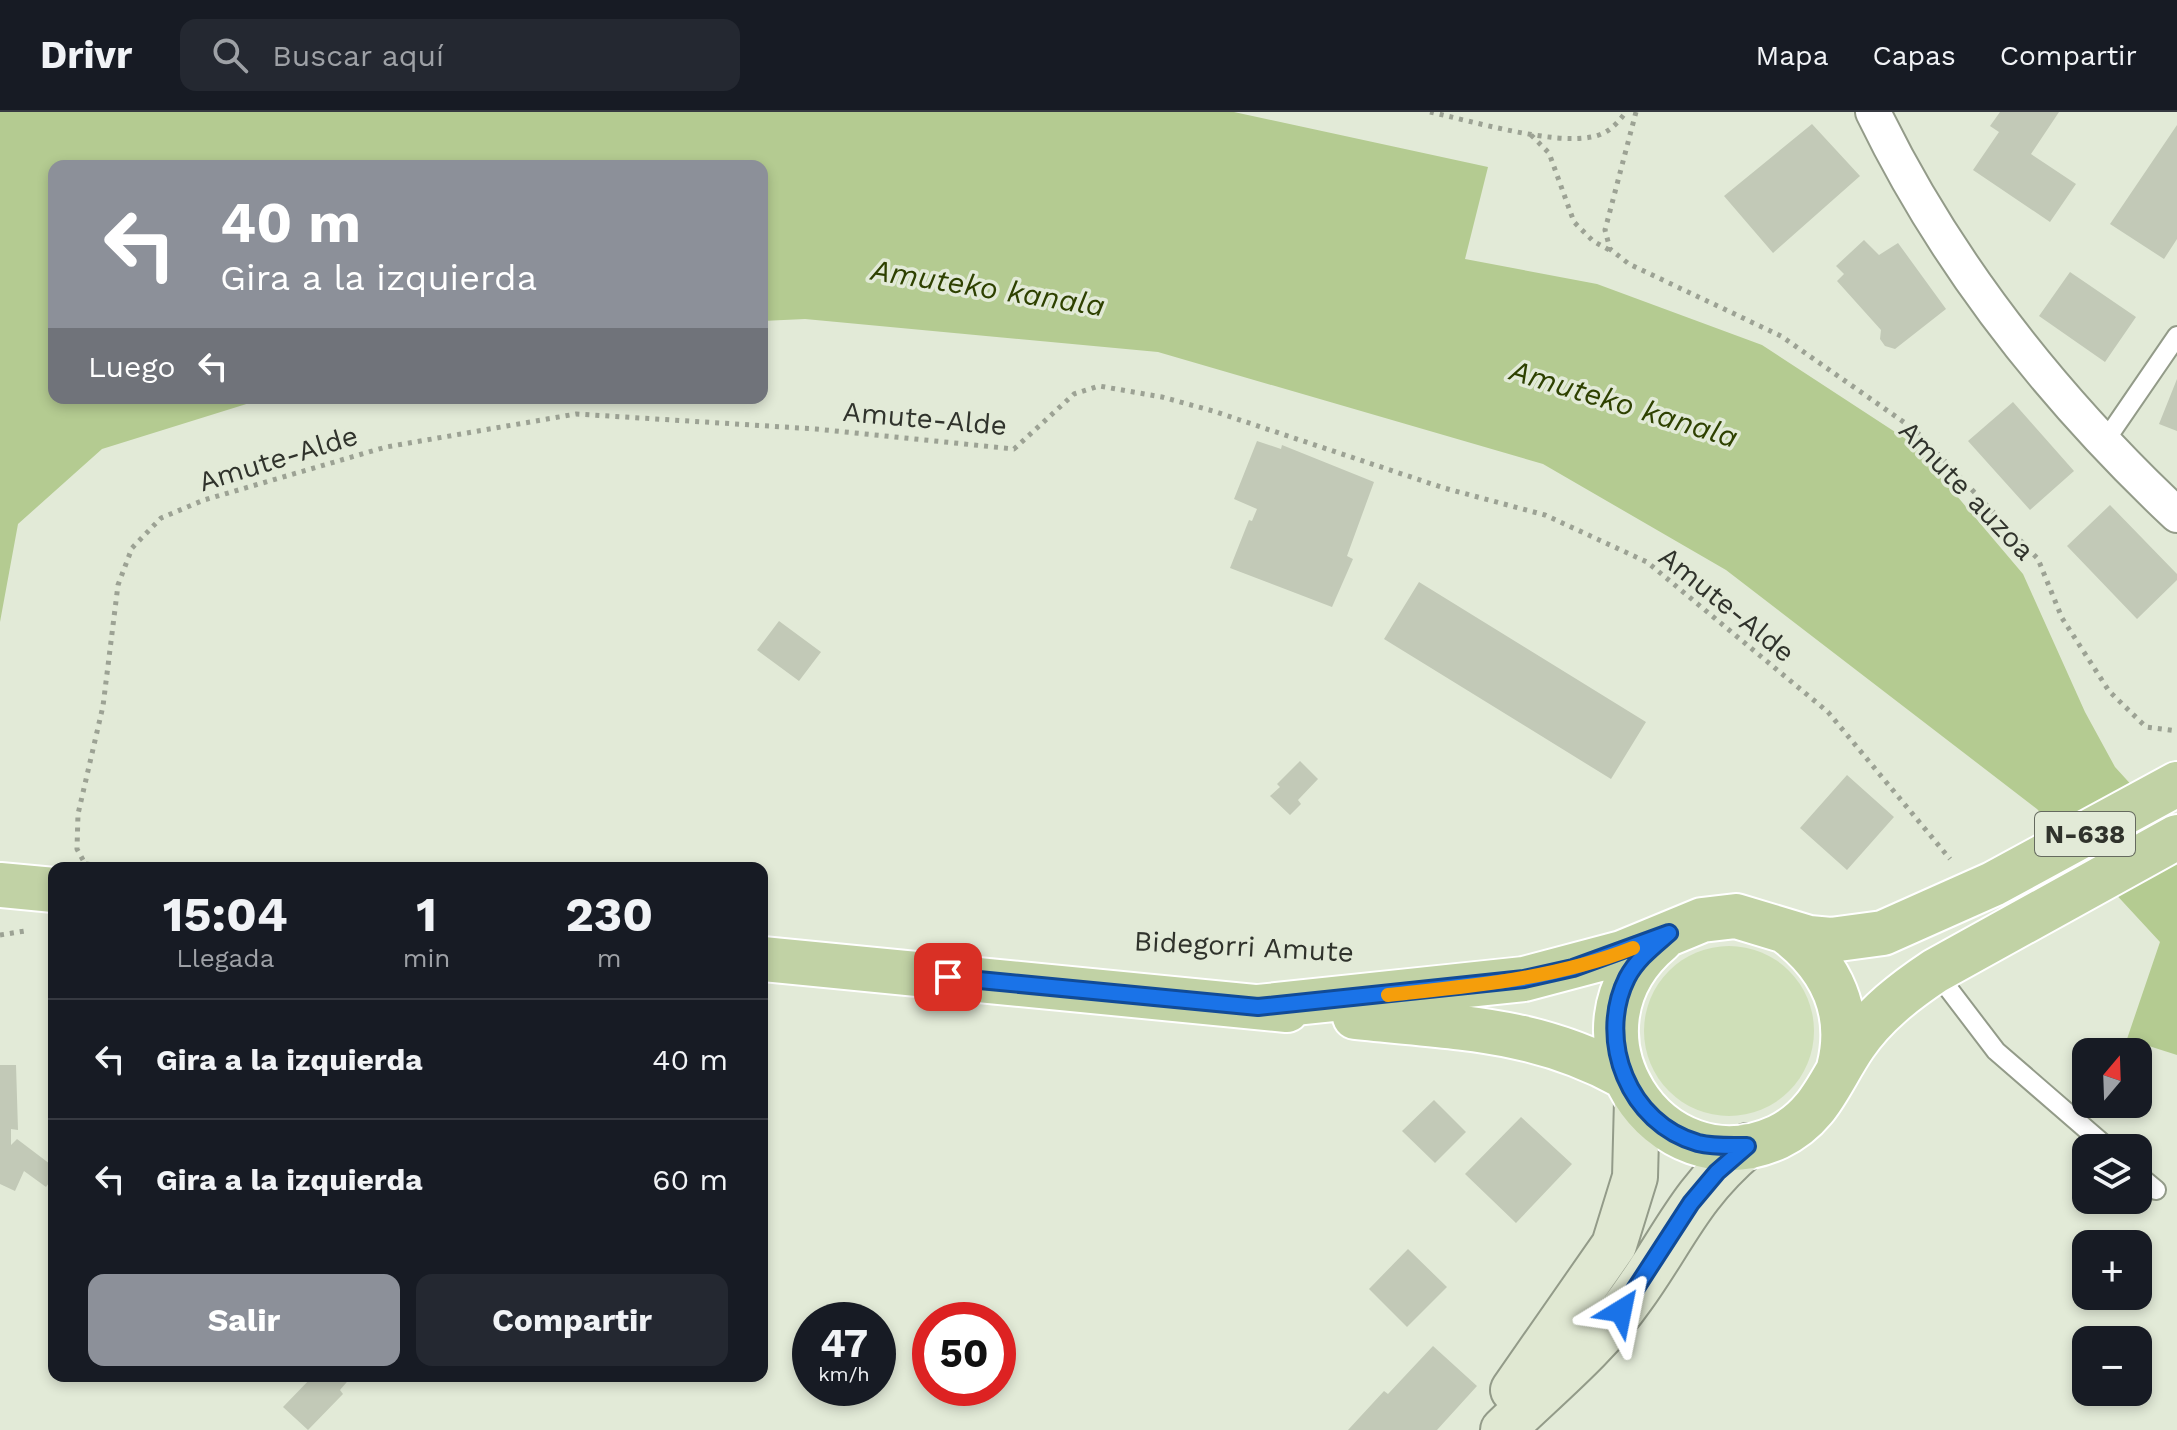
<!DOCTYPE html>
<html lang="es">
<meta charset="utf-8">
<style>
body{margin:0;font-family:"Work Sans",sans-serif;background:#242831;color:#f1f3f6;height:100vh;display:flex;flex-direction:column;font-size:30px;white-space:nowrap}
*{box-sizing:border-box;margin:0}
p{font-size:26px;color:#9ea1a6}
.icon{flex:none;width:44px;height:44px;fill:none;stroke:currentColor;stroke-width:2;stroke-linecap:round;stroke-linejoin:round}
.map{position:relative;flex:1;overflow:hidden}
.details{position:absolute;left:48px;top:750px;width:720px;height:520px;display:flex;flex-direction:column;background:#171b24;border-radius:16px;box-shadow:0 4px 12px #0003}
.details>*{flex:none}
.guide{position:absolute;left:48px;top:48px;width:720px;height:244px;border-radius:16px;box-shadow:0 4px 12px #0003;background:#8c9099;color:#fff;overflow:hidden}
.needle{width:52px;rotate:19deg}
.controls{position:absolute;left:2072px;top:926px;display:grid;gap:16px}
.controls a{display:grid;place-items:center;width:80px;height:80px;border-radius:16px;background:#171b24;box-shadow:0 4px 12px #0003;font-size:40px}
.speed{position:absolute;left:792px;top:1190px;display:flex;gap:16px;font-size:40px;font-weight:700;text-align:center}
.speed>*{display:grid;place-content:center;width:104px;height:104px;border-radius:50%;background:#171b24;box-shadow:0 4px 12px #0003;line-height:1}
.speed small{font-size:20px;font-weight:400}
.speed .limit{border:12px solid #d22;background:#fff;color:#111}
.pin{position:absolute;display:grid;place-items:center;width:68px;height:68px;color:#fff;margin:-34px;border-radius:16px;box-shadow:0 4px 12px #0006}
.me{position:absolute;width:88px;margin:-44px;rotate:35deg;stroke-linejoin:round;filter:drop-shadow(0 0 6px #0008)}
.turn{display:flex;align-items:center;gap:28px;height:168px;padding:0 40px;font-size:36px}
.turn .icon{width:104px;height:104px;stroke-width:2.5}
.turn b{display:block;font-size:56px;line-height:68px}
.then{display:flex;align-items:center;height:76px;padding:0 40px;background:#0003;gap:16px;font-size:30px}
.eta{display:flex;justify-content:space-evenly;align-items:center;height:136px;text-align:center}
.eta b{font-size:48px;font-weight:700;line-height:56px}
.primary-button{display:flex;gap:16px;margin-top:auto;padding:16px 40px}
.primary-button a{flex:1;height:92px;border-radius:16px;background:#8c9099;color:#fff;font-size:32px;font-weight:700;line-height:92px;text-align:center}
.primary-button a+a{background:#242831;color:#f1f3f6}
ul{padding:0;list-style:none}
li{display:flex;align-items:center;gap:24px;height:120px;padding:0 40px;border-top:2px solid #363941}
li div{flex:1}
li b{display:block;font-size:30px}
li em{font-style:normal}
header{display:flex;align-items:center;gap:48px;box-sizing:border-box;height:112px;padding:0 40px;background:#171b24;border-bottom:2px solid #363941}
header strong{font-size:38px}
nav{display:flex;gap:44px;margin-inline-start:auto;font-size:28px}
.search{width:560px;height:72px;background:#242831;display:flex;align-items:center;gap:20px;box-sizing:border-box;padding:0 28px;border-radius:16px;color:#9ea1a6;font-size:30px}
.map>svg:first-child{display:block}
.green{fill:#cfdfb8}
.water{fill:#b4cb91}
.building{fill:#c2c9b7}
.lines{fill:none;stroke-linecap:round;stroke-linejoin:round}
.service-casing{stroke:#939b89;stroke-width:22}
.minor-casing{stroke:#939b89;stroke-width:38}
.secondary-casing{stroke:#939b89;stroke-width:48}
.primary-casing{stroke:#fff;stroke-width:48}
.path{stroke:#9ca294;stroke-width:5;stroke-dasharray:4 6;stroke-linecap:butt}
.service{stroke:#fff;stroke-width:18}
.minor{stroke:#fff;stroke-width:34}
.secondary{stroke:#e0e8d2;stroke-width:44}
.primary{stroke:#c1d2a5;stroke-width:44}
.route-casing{stroke:#114b97;stroke-width:20}
.route{stroke:#1a73e8;stroke-width:14}
.slow{stroke:#f59e0b;stroke-width:14}
.labels{text-anchor:middle;stroke-width:7;stroke-linejoin:round;paint-order:stroke}
.shield{fill:#e2ead7;stroke:#656a5f;stroke-width:2}
.shield-label{font-size:26px;font-weight:bold;fill:#30332c}
.street-label{font-size:28px;fill:#30332c;stroke:#e2ead7}
.water-label{font-size:30px;font-style:italic;fill:#2e4100;stroke:#e2ead7}
</style>
<header>
<strong>Drivr</strong>
<div class="search"><svg class="icon" aria-label="search" viewBox="0 0 24 24"><circle cx="10" cy="10" r="6"/><path d="M15 15l6 6"/></svg>Buscar aquí</div>
<nav><a>Mapa</a><a>Capas</a><a>Compartir</a></nav>
</header>
<div class="map">
<svg width="2177" height="1318" viewBox="0 0 2177 1318">
<rect width="100%" height="100%" fill="#e2ead7"/>
<path class="green" d="M1644 919a85 85 0 1 1 170 0a85 85 0 1 1-170 0Z"/>
<path class="water" d="M0 0H1234L1488 55 1465 147 1597 172 1762 233 1912 331 2023 462 2085 600 2115 655 2177 723V943L2127 927 2160 830 2037 697 1726 458 1543 352 1158 240 805 207 762 209V54H162L127 49 120 54H54V286H266L102 337 18 412 0 510Z"/>
<path class="building" d="M2000 0H2059L2031 42 2076 72 2050 110 1973 58 1999 20 1990 14Z
M1812 12 1860 64 1773 141 1724 84Z
M2177 13V127L2164 147 2110 112Z
M1864 128 1879 143 1898 131 1946 197 1895 237 1885 234 1880 227 1881 218 1837 169 1844 162 1836 154Z
M2070 160 2136 205 2105 250 2039 204Z
M2177 267V319L2159 312Z
M2013 290 2074 359 2030 398 1968 329Z
M1257 329 1281 337 1282 333 1374 370 1347 444 1353 447 1332 495 1230 456 1249 408 1252 409 1257 397 1234 387Z
M2110 393 2177 462V468L2137 507 2067 434Z
M1419 470 1646 610 1611 667 1384 527Z
M779 509 821 540 799 569 757 538Z
M1300 649 1318 667 1298 688 1301 692 1290 703 1270 684 1280 675 1277 672Z
M1847 663 1894 705 1847 758 1800 716Z
M0 953H16L18 1018 11 1017V1033L17 1027 54 1055V1064L46 1075 24 1059 15 1079 0 1072Z
M1434 988 1466 1020 1435 1051 1402 1019Z
M1521 1005 1572 1052 1516 1111 1465 1062Z
M1408 1137 1447 1175 1407 1215 1369 1177Z
M1433 1234 1477 1274 1437 1318H1348L1384 1279 1388 1282Z
M313 1264H352L340 1278 343 1282 308 1318 283 1295Z"/>
<g class="lines">
<defs>
<path id="service" d="M2105 329 2177 224
M1935 859 1996 939 2108 1036
M2138 1063 2156 1078"/>
<path id="minor" d="M1873 0C1947 153 2053 286 2177 403"/>
<path id="secondary" d="M1513 1278 1614 1133 1635 1065 1637 988
M1503 1318C1546 1276 1597 1235 1632 1185 1674 1127 1688 1084 1747 1034"/>
<path id="primary" d="M0 773 54 778
M1788 821C1832 855 1853 901 1839 956
M1661 828C1553 918 1658 1080 1778 1025 1820 1005 1830 968 1854 933 1875 902 1905 879 1935 859L2177 725
M762 847 1287 898
M1258 895 1524 867 1622 841 1702 808 1736 804 1809 826 1831 828 1883 821 1993 772 2177 672
M1355 905C1454 916 1534 915 1623 964"/>
</defs>
<use href="#service" class="service-casing"/>
<use href="#minor" class="minor-casing"/>
<use href="#secondary" class="secondary-casing"/>
<use href="#primary" class="primary-casing"/>
<path class="path" d="M1430 0C1471 9 1553 33 1591 25 1608 22 1616 13 1626 0
M1636 0 1605 118 1610 137 1629 152 1781 224 1915 318 2038 447 2062 506 2109 579 2146 615 2177 619
M1531 23 1549 41 1574 110 1593 129 1611 139
M83 748 77 737 78 702 103 594 118 473 132 436 161 406 204 388 386 335 576 302 816 317 1014 337 1074 282 1099 274 1162 285 1213 299 1444 376 1545 403 1647 450 1828 600 1950 747
M86 752 125 756
M0 823 25 819"/>
<use href="#service" class="service"/>
<use href="#minor" class="minor"/>
<use href="#secondary" class="secondary"/>
<use href="#primary" class="primary"/>
</g>
<g class="lines">
<defs>
<path id="route" d="M948 865 1258 895 1524 867 1573 856 1669 821C1653 835 1637 847 1627 866 1596 928 1629 1012 1698 1031 1714 1035 1731 1034 1747 1034L1717 1060 1691 1091 1621 1199"/>
</defs>
<use href="#route" class="route-casing"/>
<use href="#route" class="route"/>
<path class="slow" d="M1388 883C1471 874 1555 867 1633 836"/>
</g>
<g class="labels">
<rect class="shield" x="2035" y="700" width="100" height="44" rx="6"/>
<g class="shield-label">
<text x="2085" y="731">N-638</text>
</g>
<g class="street-label">
<text transform="translate(925 306) rotate(5)" y="10">Amute-Alde</text>
<text transform="translate(278 346) rotate(-17)" y="10">Amute-Alde</text>
<text transform="translate(1967 378) rotate(46)" y="10">Amute auzoa</text>
<text transform="translate(1727 492) rotate(39)" y="10">Amute-Alde</text>
<text transform="translate(1244 834) rotate(3)" y="10">Bidegorri Amute</text>
</g>
<g class="water-label">
<text transform="translate(988 176) rotate(9)" y="10">Amuteko kanala</text>
<text transform="translate(1624 292) rotate(17)" y="10">Amuteko kanala</text>
</g>
</g>
</svg>
<div class="controls">
<a><svg class="needle" viewBox="-14 -14 28 28"><path d="M0-13l5 13h-10z" fill="#e53935"/><path d="M0 13l5-13h-10z" fill="#9ea1a6"/></svg></a>
<a><svg class="icon" aria-label="layers" viewBox="0 0 24 24"><path d="M12 4l9 5-9 5-9-5zM3 14l9 5 9-5"/></svg></a>
<a>+</a>
<a>−</a>
</div>
<div class="speed"><div>47<small>km/h</small></div><div class="limit">50</div></div>
<div class="pin" style="left:948px;top:865px;background:#d93025"><svg class="icon" aria-label="arrive" viewBox="0 0 24 24"><path d="M6 21V4h12l-3 4 3 4H6"/></svg></div>
<svg class="me" style="left:1621px;top:1199px" viewBox="-20 -20 40 40"><path d="M0-17L14 15 0 8-14 15z" fill="#1a73e8" stroke="#fff" stroke-width="4"/></svg>
<div class="guide">
<div class="turn"><svg class="icon" aria-label="left" viewBox="0 0 24 24"><path d="M17 20v-9H6M10 6l-5 5 5 5"/></svg><div><b>40 m</b>Gira a la izquierda</div></div>
<div class="then">Luego<svg class="icon" aria-label="left" viewBox="0 0 24 24"><path d="M17 20v-9H6M10 6l-5 5 5 5"/></svg></div>
</div>
<section class="details">
<div class="eta">
<div><b>15:04</b><p>Llegada</p></div>
<div><b>1</b><p>min</p></div>
<div><b>230</b><p>m</p></div>
</div>
<ul>
<li><svg class="icon" aria-label="left" viewBox="0 0 24 24"><path d="M17 20v-9H6M10 6l-5 5 5 5"/></svg><div><b>Gira a la izquierda</b></div><em>40 m</em></li>
<li><svg class="icon" aria-label="left" viewBox="0 0 24 24"><path d="M17 20v-9H6M10 6l-5 5 5 5"/></svg><div><b>Gira a la izquierda</b></div><em>60 m</em></li>
</ul>
<div class="primary-button"><a>Salir</a><a>Compartir</a></div>
</section>
</div>
